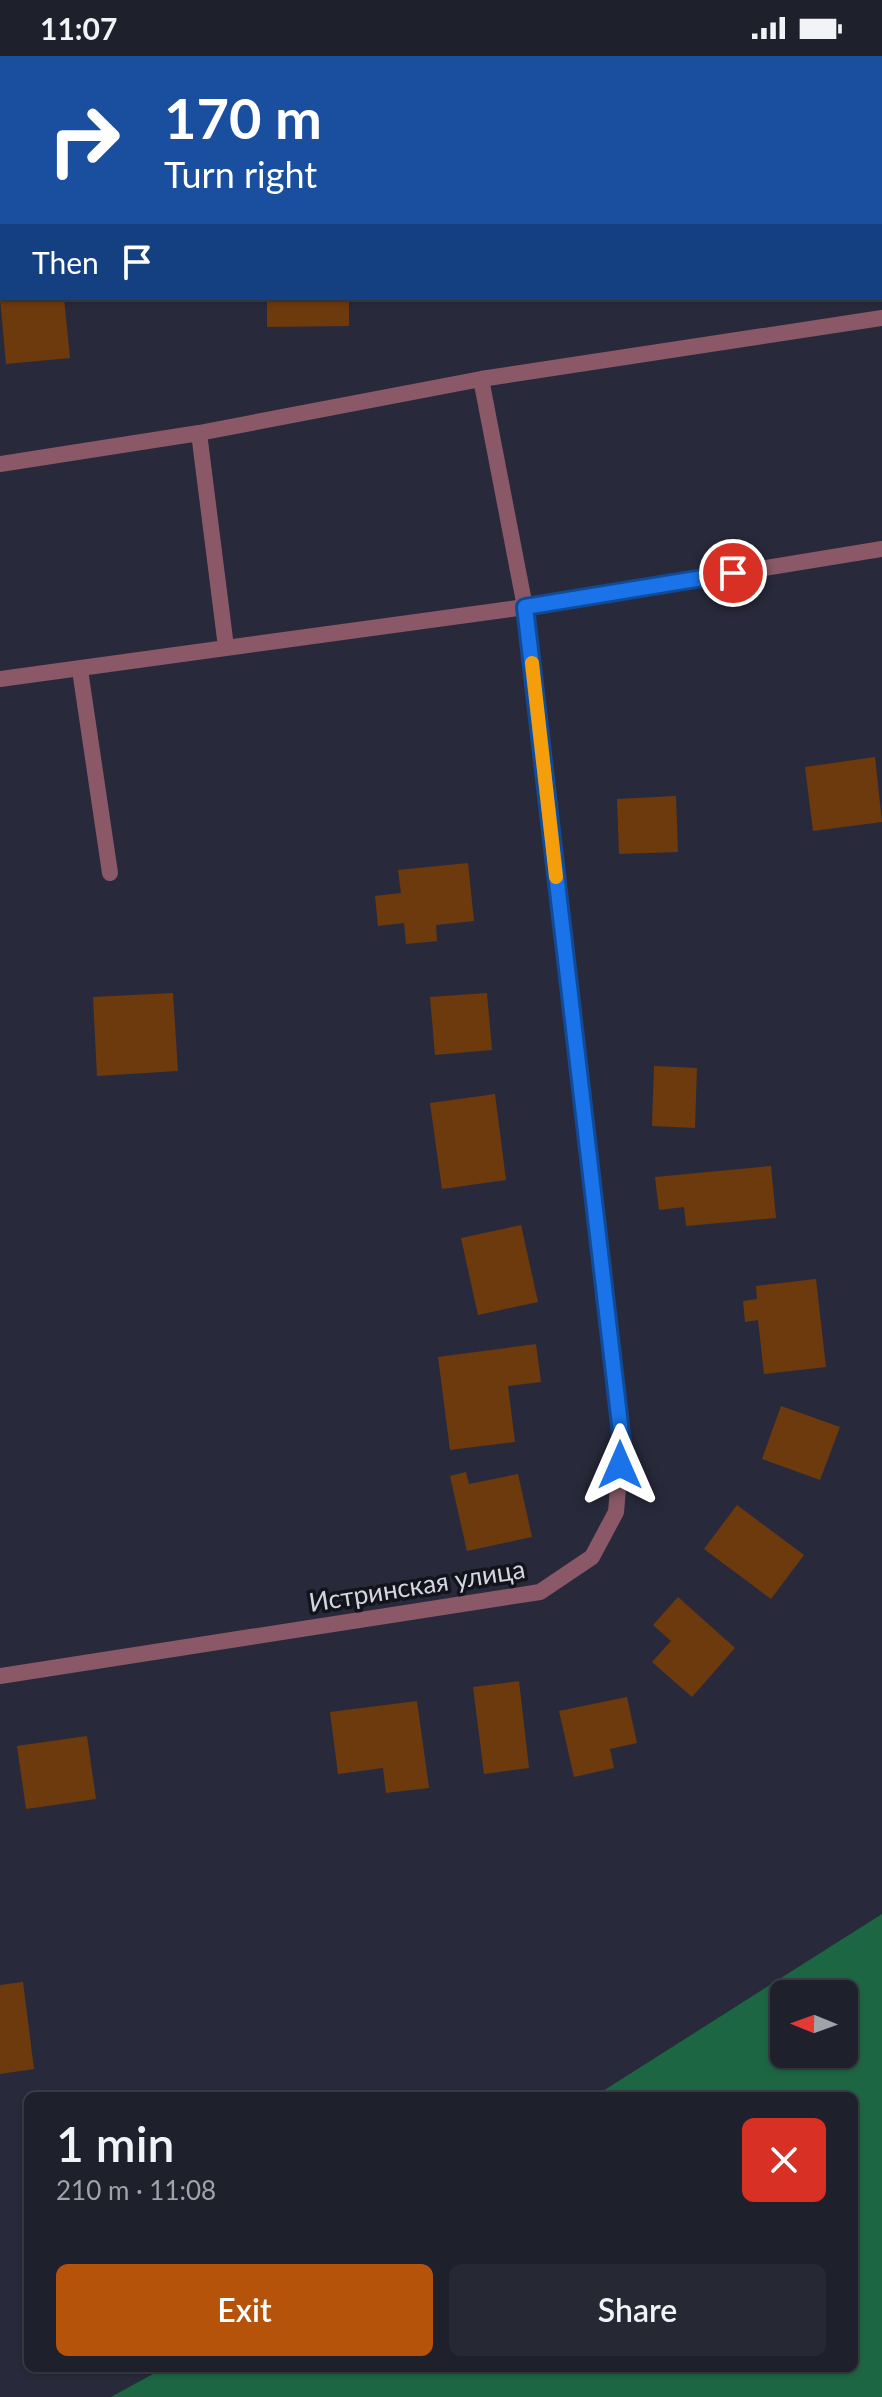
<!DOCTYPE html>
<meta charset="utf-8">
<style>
body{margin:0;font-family:Lato,sans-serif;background:#262834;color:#f1f3f6;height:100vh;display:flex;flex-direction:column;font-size:30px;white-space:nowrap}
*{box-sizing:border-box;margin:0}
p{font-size:26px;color:#a1a3a9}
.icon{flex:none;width:44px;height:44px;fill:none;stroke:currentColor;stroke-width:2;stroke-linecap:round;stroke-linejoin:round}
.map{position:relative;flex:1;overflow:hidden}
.drawer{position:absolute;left:24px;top:2036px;width:834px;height:280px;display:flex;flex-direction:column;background:#1e202c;border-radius:12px;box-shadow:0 2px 6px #0004,0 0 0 2px #3c3e48}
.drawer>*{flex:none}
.top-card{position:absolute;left:0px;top:0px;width:882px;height:244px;box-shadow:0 2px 6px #0004,0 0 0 2px #3c3e48;background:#1a4fa0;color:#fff;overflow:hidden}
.needle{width:52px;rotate:271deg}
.buttons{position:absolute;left:770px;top:1924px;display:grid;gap:16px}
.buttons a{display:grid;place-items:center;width:88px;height:88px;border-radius:12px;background:#1e202c;box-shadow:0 2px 6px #0004,0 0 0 2px #3c3e48;font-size:40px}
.pin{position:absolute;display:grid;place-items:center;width:68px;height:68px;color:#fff;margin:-34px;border:4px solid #fff;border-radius:50%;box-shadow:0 2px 8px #0007}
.me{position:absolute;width:88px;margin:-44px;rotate:0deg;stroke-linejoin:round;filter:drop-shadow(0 0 6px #0008)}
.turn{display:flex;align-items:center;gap:28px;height:168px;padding:0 32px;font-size:36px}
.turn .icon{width:104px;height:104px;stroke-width:2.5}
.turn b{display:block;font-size:56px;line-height:68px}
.then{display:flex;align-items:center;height:76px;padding:0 32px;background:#0003;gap:16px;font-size:30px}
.round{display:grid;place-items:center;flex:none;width:84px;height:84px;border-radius:12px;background:#262834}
.overview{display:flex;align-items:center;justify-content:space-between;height:136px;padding:0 32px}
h1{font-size:48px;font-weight:600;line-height:60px}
.action{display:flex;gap:16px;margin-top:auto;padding:16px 32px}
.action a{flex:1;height:92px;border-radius:12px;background:#b45309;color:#fff;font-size:32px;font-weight:600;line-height:92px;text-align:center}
.action a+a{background:#262834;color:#f1f3f6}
.status{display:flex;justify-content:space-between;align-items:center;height:56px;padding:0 40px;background:#1e202c;direction:ltr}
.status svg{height:22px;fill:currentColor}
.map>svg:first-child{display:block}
.forest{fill:#1d6643;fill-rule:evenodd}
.building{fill:#6d3a0d}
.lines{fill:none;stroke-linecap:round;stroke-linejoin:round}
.service{stroke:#8a5867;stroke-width:16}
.minor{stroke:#8a5867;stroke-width:16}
.tertiary{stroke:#8a5867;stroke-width:16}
.route-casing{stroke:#114b97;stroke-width:20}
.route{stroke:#1a73e8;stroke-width:14}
.slow{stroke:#f59e0b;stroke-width:14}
.labels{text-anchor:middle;stroke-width:7;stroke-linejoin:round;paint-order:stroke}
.street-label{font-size:26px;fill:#d3d5e0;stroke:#13131b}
</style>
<div class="status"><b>11:07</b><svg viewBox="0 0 49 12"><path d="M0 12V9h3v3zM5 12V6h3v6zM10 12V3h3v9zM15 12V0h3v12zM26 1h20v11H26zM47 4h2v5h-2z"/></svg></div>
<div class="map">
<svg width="882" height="2341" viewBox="0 0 882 2341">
<rect width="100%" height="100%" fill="#282a3b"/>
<path class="forest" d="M882 1858V2341H111L164 2312H854V2040H595ZM784 1938H844V1998H784Z"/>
<path class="building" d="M0 242H64L70 302 6 308Z
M267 242H349V270L267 271Z
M875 701 882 766 813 775 805 711Z
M676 740 678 796 619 798 617 743Z
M468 807 474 865 436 869 437 885 406 888 404 867 378 870 375 840 401 837 398 814Z
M173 937 178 1015 97 1020 93 941Z
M487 937 492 994 435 999 430 941Z
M654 1010 697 1012 695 1072 652 1070Z
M495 1038 506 1124 442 1133 430 1047Z
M771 1110 776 1162 686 1170 684 1151 659 1154 655 1121Z
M521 1169 538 1246 478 1259 461 1182Z
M816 1223 826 1311 764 1318 758 1264 745 1266 743 1245 757 1243 756 1230Z
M536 1288 541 1326 508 1330 515 1386 450 1394 438 1301Z
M781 1350 840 1371 820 1424 762 1403Z
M466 1416 469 1428 518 1418 532 1481 467 1495 450 1420Z
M737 1449 804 1499 771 1543 704 1493Z
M678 1541 735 1592 692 1641 652 1606 671 1585 653 1569Z
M519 1625 529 1712 484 1718 473 1631Z
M627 1641 637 1687 610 1693 614 1712 574 1721 559 1655Z
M417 1645 429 1732 386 1737 383 1712 338 1718 330 1656Z
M87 1680 96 1743 26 1753 17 1690Z
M23 1926 34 2013 0 2018V1929Z"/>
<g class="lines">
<path class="service" d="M481 323 525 551
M199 377 226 591
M0 408 199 377 481 323 882 262
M80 614 110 817"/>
<path class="minor" d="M0 1620 540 1536 592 1501 616 1456 622 1386 525 551"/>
<path class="tertiary" d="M0 623 525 551 882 493"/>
</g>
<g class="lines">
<defs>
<path id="route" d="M620 1409 622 1386 525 551 733 517"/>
</defs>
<use href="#route" class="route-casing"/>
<use href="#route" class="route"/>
<path class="slow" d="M532 607 556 821"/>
</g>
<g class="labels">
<g class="street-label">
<text transform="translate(417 1530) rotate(-9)" y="9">Истринская улица</text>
</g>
</g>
</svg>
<div class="buttons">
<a><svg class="needle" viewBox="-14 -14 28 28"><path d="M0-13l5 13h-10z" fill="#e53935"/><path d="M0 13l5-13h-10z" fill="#a1a3a9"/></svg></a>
</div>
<div class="pin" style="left:733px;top:517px;background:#d93025"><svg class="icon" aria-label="arrive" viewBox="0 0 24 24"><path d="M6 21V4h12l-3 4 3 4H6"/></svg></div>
<svg class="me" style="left:620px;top:1409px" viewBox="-20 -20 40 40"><path d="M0-17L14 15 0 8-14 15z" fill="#1a73e8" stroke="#fff" stroke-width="4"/></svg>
<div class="top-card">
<div class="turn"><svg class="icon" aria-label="right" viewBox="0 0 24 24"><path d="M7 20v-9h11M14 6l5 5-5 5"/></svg><div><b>170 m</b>Turn right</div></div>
<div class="then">Then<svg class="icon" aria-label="arrive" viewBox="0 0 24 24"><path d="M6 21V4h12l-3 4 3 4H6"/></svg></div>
</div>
<section class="drawer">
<div class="overview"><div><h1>1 min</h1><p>210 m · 11:08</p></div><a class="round" style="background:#d93025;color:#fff"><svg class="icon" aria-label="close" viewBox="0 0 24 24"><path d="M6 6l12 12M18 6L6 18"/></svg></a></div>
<div class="action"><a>Exit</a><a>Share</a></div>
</section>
</div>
